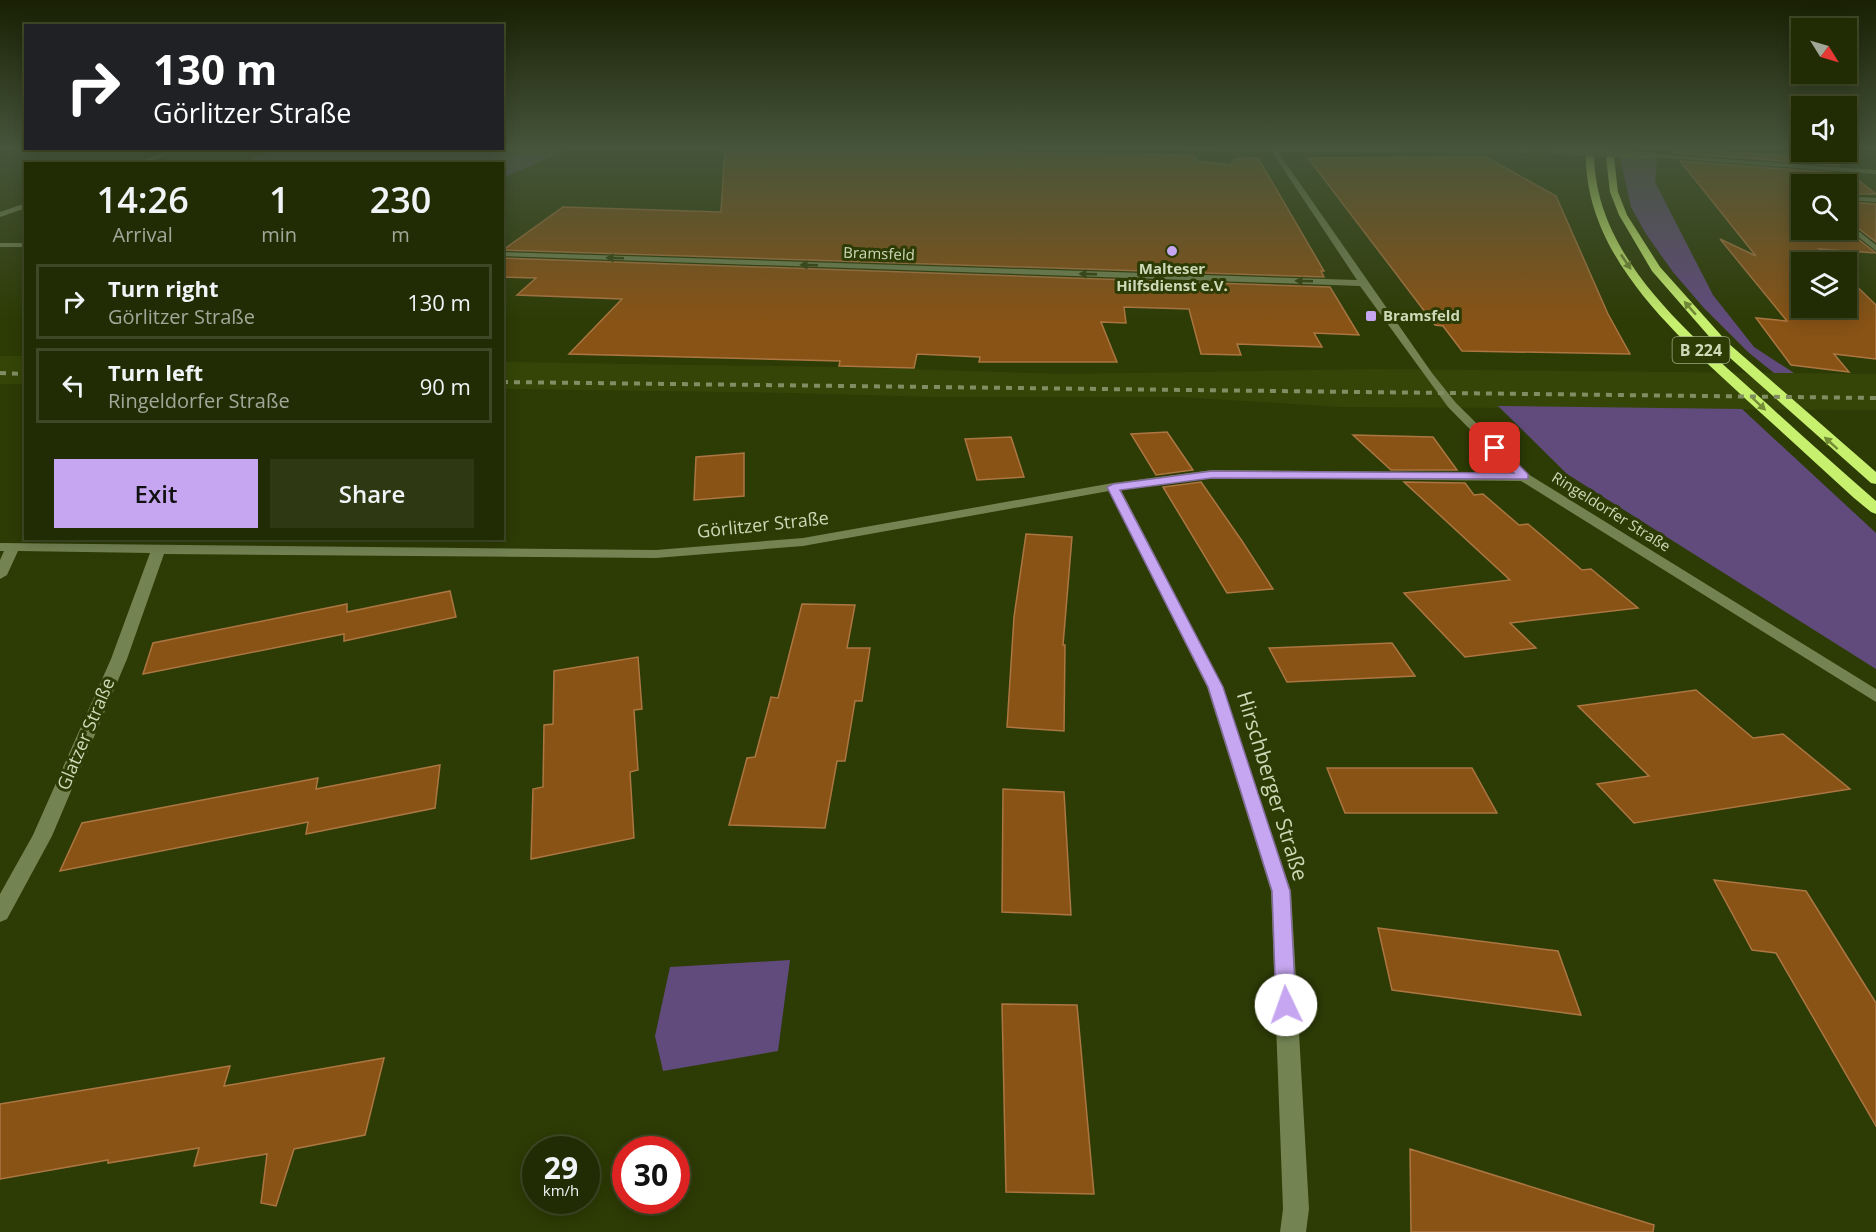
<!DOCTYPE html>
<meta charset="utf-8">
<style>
body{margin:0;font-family:"Open Sans",sans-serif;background:#2e3813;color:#f1f3f6;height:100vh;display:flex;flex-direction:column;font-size:22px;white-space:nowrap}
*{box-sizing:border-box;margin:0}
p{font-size:20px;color:#a2a79a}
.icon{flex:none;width:33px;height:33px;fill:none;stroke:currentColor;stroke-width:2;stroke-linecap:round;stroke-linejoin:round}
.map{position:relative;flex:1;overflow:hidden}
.side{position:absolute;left:24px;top:162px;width:480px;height:378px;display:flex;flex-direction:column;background:#222c04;border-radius:0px;box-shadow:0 3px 15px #0003,0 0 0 2px #3f4826}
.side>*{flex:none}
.top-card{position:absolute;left:24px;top:24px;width:480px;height:126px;border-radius:0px;box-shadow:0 3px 15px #0003,0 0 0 2px #3f4826;background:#202124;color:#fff;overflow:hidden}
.needle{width:39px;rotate:127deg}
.tools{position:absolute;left:1791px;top:18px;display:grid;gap:12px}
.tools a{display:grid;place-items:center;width:66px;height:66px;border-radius:0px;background:#222c04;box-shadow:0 3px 15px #0003,0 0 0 2px #3f4826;font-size:30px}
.speed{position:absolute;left:522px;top:1136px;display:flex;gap:12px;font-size:30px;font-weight:700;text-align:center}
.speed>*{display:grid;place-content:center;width:78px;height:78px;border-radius:50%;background:#222c04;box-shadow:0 3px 15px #0003,0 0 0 2px #3f4826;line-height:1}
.speed small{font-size:15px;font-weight:400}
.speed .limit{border:9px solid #d22;background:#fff;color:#111}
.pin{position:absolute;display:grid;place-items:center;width:51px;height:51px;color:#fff;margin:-26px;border-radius:12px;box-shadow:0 3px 9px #0006}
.me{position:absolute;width:66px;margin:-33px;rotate:357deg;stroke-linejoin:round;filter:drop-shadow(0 0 4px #0008)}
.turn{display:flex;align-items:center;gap:21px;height:126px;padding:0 30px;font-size:27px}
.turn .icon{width:78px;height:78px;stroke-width:2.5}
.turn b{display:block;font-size:42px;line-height:51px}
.eta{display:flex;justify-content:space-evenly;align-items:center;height:102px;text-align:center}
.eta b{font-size:36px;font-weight:600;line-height:42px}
.action{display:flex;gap:12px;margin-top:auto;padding:12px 30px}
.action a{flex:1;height:69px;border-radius:0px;background:#c6a6f0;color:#111;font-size:24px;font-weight:600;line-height:69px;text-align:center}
.action a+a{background:#2e3813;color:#f1f3f6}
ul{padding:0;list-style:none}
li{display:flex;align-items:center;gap:18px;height:75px;margin:0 12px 9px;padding:0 18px;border:3px solid #3f4826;border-radius:0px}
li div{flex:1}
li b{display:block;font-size:22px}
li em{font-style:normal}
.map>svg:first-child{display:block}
.built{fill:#354507}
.green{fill:#614b7d}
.building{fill:#885315;stroke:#ab7642;stroke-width:1.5}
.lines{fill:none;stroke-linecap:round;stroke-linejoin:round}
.minor{fill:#738352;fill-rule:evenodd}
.highway{fill:#c8f06f;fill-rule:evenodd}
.rail{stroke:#818e63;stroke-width:4;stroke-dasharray:6 6;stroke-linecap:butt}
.minor-bridge{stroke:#738352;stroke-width:7}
.oneway{fill:#34420d}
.oneway2{fill:#738c35}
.route{fill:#c6a6f0;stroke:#816c9c;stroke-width:1.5}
.poi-dot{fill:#c6a6f0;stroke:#2d3b05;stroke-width:2}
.labels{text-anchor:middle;stroke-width:6;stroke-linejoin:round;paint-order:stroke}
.far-street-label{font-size:15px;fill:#cdd9b7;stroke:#2d3b05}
.far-poi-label{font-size:15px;font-weight:bold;fill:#cdd9b7;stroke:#2d3b05}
.shield{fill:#2d3b05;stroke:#9daa82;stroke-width:1.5}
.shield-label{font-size:16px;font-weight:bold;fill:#cdd9b7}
.street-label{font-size:18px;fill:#cdd9b7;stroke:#2d3b05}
.near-street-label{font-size:21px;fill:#cdd9b7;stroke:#2d3b05}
</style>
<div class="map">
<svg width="1876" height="1232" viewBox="0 0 1876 1232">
<rect width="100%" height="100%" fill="#2d3b05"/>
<path class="built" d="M0 356H25V384H0Z
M503 362 839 367 1063 374 1373 369 1876 374V410L1340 407 1182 397H931L793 393 503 389Z"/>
<path class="green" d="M277 149H569L503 178 502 164 241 163Z
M1620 158 1657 160 1655 182 1713 295 1754 347 1794 373H1774L1748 352 1704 308 1673 272 1646 234 1631 207Z
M1498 406 1742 409 1876 533V669L1567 474Z
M790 960 778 1051 663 1071 655 1036 670 967Z"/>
<path class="building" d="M725 149H873L872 150 1194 155 1197 161 1230 165 1235 159 1258 158 1324 271H1321L1324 277 503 250 563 207 721 212Z
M1670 149 1830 158 1838 165 1673 153Z
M1486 157 1556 196 1608 314 1630 354 1462 351 1443 326 1435 325 1308 158Z
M1680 161 1850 174 1876 194H1846V184H1802V230H1846L1876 253 1819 249 1833 262H1802V308H1846V276L1876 305V359L1834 354 1849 372 1791 365 1756 318 1787 321 1720 239 1756 256Z
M1846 202 1876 204V242L1846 219Z
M502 258 1330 287 1359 335 1314 333 1322 347 1237 344 1241 355 1201 354 1189 309 1124 307 1126 323 1101 322 1117 362H979L980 357 917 354 914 368 839 366 840 361 569 354 622 299 517 295 536 278 502 277Z
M1167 432 1193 470 1156 475 1131 434Z
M1353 435 1433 437 1457 470H1391Z
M1011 437 1024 477 977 480 965 439Z
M744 453V496L694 500 696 457Z
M1201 482 1242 541 1273 589 1227 593 1163 487Z
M1404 482 1465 483 1474 495 1483 494 1519 525 1528 524 1582 570 1591 569 1638 608 1510 623 1536 648 1465 657 1404 593 1510 580Z
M1026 534 1072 537 1063 645H1065L1064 731 1007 727 1014 617Z
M450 591 456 617 344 641V634L143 674 153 643 347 604V612Z
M802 604 855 605 847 648H870L862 701H855L845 761H837L825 828 729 825 747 758 755 757 771 697 778 698Z
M1392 643 1415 676 1287 682 1269 648Z
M638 657 642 709 634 710 638 770 630 772 634 838 531 859 533 789 543 787 544 725 553 724 554 671Z
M1696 690 1753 738 1783 734 1850 789 1634 823 1597 784 1649 776 1578 706Z
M440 765 435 808 306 834 308 822 60 871 82 823 318 778 316 789Z
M1327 768H1472L1497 813H1345Z
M1003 789 1064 792 1071 915 1002 912Z
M1714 880 1806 891 1876 1003V1126L1776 953 1752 950Z
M1378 928 1558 951 1581 1015 1392 990Z
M1002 1004 1077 1005 1094 1194 1006 1192Z
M384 1058 365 1135 294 1149 276 1206 261 1203 267 1154 194 1166 199 1148 108 1163V1160L0 1179V1104L230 1066 224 1086Z
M1410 1149 1654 1225 1653 1232H1411Z"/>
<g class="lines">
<path class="minor" d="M171 149H180L145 164H135Z
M1041 149 1556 150 1554 153 1278 152 1432 373 1456 403 1528 474 1876 689V702L1521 481 1212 478 1121 490 1223 687 1291 891 1309 1209 1306 1232H1280L1283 1209 1271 891 1207 687 1109 491 803 546 656 558 164 554 127 659 52 836 7 919 0 922V894L33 835 111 659 150 553 18 551 7 575 0 579V560L4 551H0V543L656 550 803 538 1113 483 1212 470 1513 473 1448 407 1360 286 502 256V252L1357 280 1272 152Z
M1654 154 1876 170V174L1652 157Z
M1846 196 1876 198V202L1846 200Z
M26 203V208L0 217V212Z
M1846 221 1876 245V251L1846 227Z
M0 243H26V247H0Z"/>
<path class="highway" d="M1586 149H1594C1592 257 1691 335 1764 401 1801 435 1838 468 1876 501V514L1871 512 1854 498C1819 466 1784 434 1749 402 1678 336 1582 256 1586 149Z
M1605 149H1613L1618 192 1627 215 1660 267 1728 343 1876 472V484L1871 483 1720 349 1652 271 1619 215 1610 192Z"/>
<path class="rail" d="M0 373 26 374
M502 382 1876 398"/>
<path class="minor-bridge" d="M1554 151 1654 156"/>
</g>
<defs><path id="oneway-solid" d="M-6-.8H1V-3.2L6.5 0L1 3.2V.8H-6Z" transform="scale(1.5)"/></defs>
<g class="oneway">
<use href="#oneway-solid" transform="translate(615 258) rotate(-178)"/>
<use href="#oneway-solid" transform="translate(809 265) rotate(-178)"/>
<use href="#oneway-solid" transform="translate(1088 274) rotate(-178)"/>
<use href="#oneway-solid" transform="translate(1304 281) rotate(-178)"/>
</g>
<g class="oneway2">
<use href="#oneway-solid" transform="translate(1626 262) rotate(56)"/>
<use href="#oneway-solid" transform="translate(1690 308) rotate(-131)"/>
<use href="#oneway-solid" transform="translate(1759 404) rotate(43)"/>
<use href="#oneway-solid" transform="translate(1831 443) rotate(-138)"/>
</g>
<linearGradient id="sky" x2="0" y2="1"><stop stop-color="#192003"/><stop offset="0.46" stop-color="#46553b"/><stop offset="1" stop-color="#46553b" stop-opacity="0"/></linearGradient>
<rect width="1876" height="322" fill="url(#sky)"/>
<path class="route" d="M1491 445H1499L1528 474V479L1212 478 1120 490 1223 687 1290 891 1296 1005 1293 1011 1286 1014 1279 1011 1276 1005 1272 891 1208 687 1107 487 1113 484 1212 471 1514 473 1491 450Z"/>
<g class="poi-dot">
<circle cx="1172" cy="251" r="6"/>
<rect x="1365" y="310" width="12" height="12" rx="3"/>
</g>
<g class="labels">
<g class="far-street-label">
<text transform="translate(879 254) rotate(2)" y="5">Bramsfeld</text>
<text transform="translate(1611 512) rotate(32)" y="5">Ringeldorfer Straße</text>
</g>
<g class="far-poi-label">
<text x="1172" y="274">Malteser<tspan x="1172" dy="17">Hilfsdienst e.V.</tspan></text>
<text x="1383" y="321" text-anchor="start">Bramsfeld</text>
</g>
<rect class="shield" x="1672.5" y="337" width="57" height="26" rx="4.5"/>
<g class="shield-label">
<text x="1701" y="356">B 224</text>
</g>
<g class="street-label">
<text transform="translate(763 525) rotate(-6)" y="6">Görlitzer Straße</text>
<text transform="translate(86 734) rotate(-67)" y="6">Glatzer Straße</text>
</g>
<g class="near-street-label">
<text transform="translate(1272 786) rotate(73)" y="7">Hirschberger Straße</text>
</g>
</g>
</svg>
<div class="tools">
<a><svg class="needle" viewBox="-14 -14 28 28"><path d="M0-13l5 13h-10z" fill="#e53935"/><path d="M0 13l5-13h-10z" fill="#a2a79a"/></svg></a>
<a><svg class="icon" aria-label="sound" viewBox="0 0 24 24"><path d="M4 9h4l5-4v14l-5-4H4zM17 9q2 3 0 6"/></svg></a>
<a><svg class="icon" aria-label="search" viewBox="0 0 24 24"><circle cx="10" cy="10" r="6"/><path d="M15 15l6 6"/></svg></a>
<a><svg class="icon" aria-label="layers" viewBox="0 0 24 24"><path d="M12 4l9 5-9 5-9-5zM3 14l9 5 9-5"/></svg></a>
</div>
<div class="speed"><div>29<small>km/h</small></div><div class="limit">30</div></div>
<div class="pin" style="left:1495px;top:448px;background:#d93025"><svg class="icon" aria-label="arrive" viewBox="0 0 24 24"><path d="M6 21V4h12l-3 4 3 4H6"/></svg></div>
<svg class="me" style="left:1286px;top:1005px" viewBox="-20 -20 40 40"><circle r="19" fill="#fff"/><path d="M0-13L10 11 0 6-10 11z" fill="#c6a6f0"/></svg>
<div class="top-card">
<div class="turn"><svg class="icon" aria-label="right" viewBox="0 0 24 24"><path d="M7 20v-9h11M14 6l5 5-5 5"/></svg><div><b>130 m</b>Görlitzer Straße</div></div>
</div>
<section class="side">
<div class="eta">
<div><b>14:26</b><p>Arrival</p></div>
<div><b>1</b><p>min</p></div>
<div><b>230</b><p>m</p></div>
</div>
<ul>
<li><svg class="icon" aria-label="right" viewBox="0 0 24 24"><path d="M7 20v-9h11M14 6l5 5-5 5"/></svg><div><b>Turn right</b><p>Görlitzer Straße</p></div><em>130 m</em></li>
<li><svg class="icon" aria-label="left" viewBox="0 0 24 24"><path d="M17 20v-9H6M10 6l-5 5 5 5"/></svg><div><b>Turn left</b><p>Ringeldorfer Straße</p></div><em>90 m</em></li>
</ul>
<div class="action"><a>Exit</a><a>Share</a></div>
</section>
</div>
